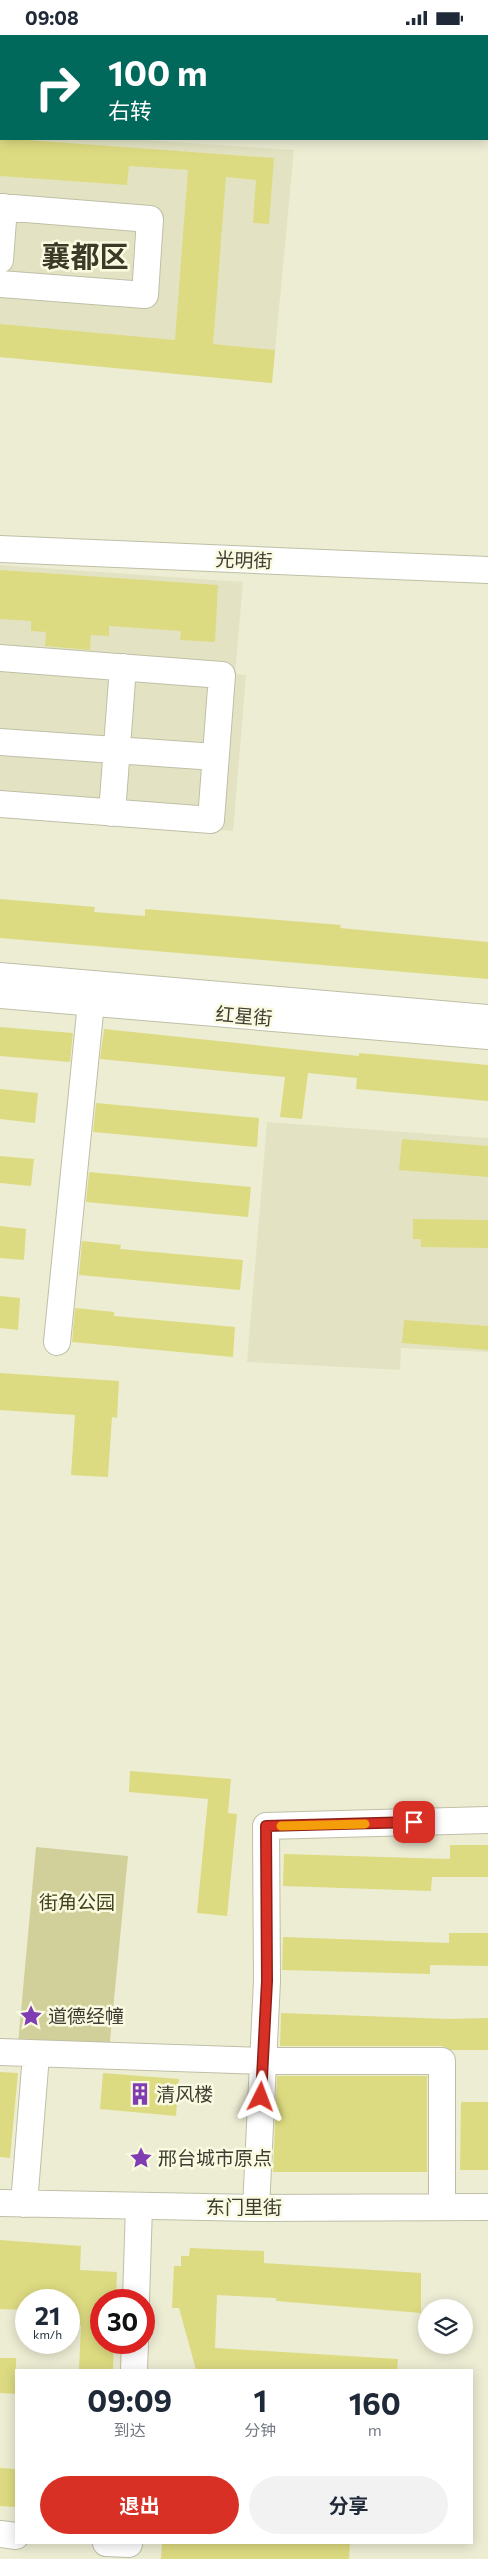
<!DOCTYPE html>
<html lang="zh">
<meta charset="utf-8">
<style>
body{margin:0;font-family:Commissioner,"Noto Sans SC",sans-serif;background:#f2f2f3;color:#1f2937;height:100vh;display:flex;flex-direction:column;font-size:19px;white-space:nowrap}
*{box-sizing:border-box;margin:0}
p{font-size:16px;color:#747a83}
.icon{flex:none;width:28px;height:28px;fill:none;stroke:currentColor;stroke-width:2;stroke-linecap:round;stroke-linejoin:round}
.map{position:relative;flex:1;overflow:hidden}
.panel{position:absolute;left:15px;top:2334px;width:458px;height:175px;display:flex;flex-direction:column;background:#fff;border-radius:0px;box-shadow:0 2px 12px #0003}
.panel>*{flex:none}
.top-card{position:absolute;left:0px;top:0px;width:489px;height:105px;box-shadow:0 2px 12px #0003;background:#00695c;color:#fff;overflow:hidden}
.fabs{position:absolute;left:418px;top:2264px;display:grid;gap:10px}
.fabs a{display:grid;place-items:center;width:55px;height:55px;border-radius:50%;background:#fff;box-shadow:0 2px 12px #0003;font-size:25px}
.speed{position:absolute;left:15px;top:2254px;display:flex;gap:10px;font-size:25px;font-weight:700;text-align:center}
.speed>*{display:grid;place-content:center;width:65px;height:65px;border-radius:50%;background:#fff;box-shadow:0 2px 12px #0003;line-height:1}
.speed small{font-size:12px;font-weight:400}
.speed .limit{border:8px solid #d22;background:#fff;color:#111}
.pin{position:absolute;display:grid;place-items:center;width:42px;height:42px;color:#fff;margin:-21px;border-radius:10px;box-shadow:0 2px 8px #0006}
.me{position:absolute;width:55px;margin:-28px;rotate:3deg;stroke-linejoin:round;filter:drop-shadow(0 0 4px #0008)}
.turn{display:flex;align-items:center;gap:18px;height:105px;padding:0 25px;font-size:22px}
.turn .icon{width:65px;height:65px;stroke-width:2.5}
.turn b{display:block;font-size:35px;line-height:42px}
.eta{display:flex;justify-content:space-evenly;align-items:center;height:85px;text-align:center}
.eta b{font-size:30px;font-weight:700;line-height:35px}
.action{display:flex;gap:10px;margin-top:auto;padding:10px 25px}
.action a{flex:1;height:58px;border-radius:30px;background:#d93025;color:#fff;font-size:20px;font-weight:700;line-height:58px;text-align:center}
.action a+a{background:#f2f2f3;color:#1f2937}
.status{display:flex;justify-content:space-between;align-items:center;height:35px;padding:0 25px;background:#fff;direction:ltr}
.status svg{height:14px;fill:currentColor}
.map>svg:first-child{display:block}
.built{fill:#e3e3c3}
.green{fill:#d1d09b}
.building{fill:#dddb81}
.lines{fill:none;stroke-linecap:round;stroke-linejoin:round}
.minor-casing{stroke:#bfbfa7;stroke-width:28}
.minor{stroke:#fff;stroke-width:26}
.route-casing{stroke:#8d1f18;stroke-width:12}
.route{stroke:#d93025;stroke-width:9}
.slow{stroke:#f59e0b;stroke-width:9}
.labels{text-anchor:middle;stroke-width:5;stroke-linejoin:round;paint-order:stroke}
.street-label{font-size:19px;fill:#3d3d33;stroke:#fafae1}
.park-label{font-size:19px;fill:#42411b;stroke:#fafae1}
.poi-label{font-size:19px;fill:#3d3d33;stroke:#fafae1;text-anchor:start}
.town-label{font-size:29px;font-weight:bold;fill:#3a3a26;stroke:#fafae1}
</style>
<div class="status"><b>09:08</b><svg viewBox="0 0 49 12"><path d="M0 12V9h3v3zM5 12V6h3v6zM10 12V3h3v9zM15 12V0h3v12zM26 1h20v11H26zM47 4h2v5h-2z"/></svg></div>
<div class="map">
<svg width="488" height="2524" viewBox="0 0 488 2524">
<rect width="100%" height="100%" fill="#ededd4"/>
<path class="built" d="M0 95 1 104H130L294 115 272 348 0 322Z
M0 530 243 547 235 639 246 640 233 796 0 777Z
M267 1087 488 1103V1317L401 1313 400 1335 247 1327Z"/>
<path class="green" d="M36 1812 128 1821 109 2016 18 2009Z"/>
<path class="building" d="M0 103 274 123 269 189 253 188 256 145 226 142 213 309 275 315 272 348 0 322V289L175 305 188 135 129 131 127 150 0 141Z
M0 535 218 550 215 607 180 605 181 596 109 591V601L91 600 90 615 45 611 46 597 31 596V586L0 584Z
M0 864 95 872 94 877 145 881V874L341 890 340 893 488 907V944L0 903Z
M0 992 73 998 70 1027 0 1021Z
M104 994 359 1021V1018L488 1030V1066L356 1054 357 1043 308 1038 302 1084 280 1082 285 1042 100 1024Z
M0 1054 38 1058 35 1088 0 1084Z
M96 1068 259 1083 257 1112 93 1097Z
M402 1104 488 1111V1142L399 1135Z
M0 1121 34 1124 31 1151 0 1148Z
M89 1137 251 1152 248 1182 86 1167Z
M413 1184 488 1185V1213L421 1212V1204H413Z
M0 1191 26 1194 24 1225 0 1223Z
M82 1206 121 1210 120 1214 243 1225 240 1255 79 1240Z
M0 1261 20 1263 18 1295 0 1293Z
M75 1273 114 1277V1281L235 1292 233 1322 72 1307Z
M404 1285 488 1291V1315L402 1308Z
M0 1338 119 1346 117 1383 112 1382 108 1442 71 1440 75 1380 0 1375Z
M130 1736 231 1744 228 1778 237 1779 227 1881 197 1878 208 1764 129 1757Z
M450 1810H488V1842H432L431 1856 283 1851 284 1819 450 1824Z
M449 1898H488V1931L430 1930V1939L282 1935 283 1902 449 1908Z
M281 1978 449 1984 488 1983V2015H451L442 2011H280Z
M0 2037 18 2038 10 2123 0 2122Z
M103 2038 179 2044 176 2081 100 2074Z
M277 2041H427V2137H273Z
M461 2067H488V2135H460Z
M0 2205 81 2211 80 2235 117 2237 116 2265H101V2308H114L113 2335H79L81 2291 69 2290V2265H26V2275L0 2274Z
M190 2213 264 2216V2228L421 2238V2278L276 2266V2263L217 2260 215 2313 398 2324 397 2335H196L179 2273H172L174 2231H181V2221H189Z
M0 2323H16V2359L0 2358Z
M0 2433 16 2434V2472L0 2471Z
M162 2508H350L349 2524H161Z"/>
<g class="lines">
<defs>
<path id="minor" d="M0 172 150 184 145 260 0 249
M0 225 4 172
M0 514 488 535
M0 623 222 640 211 785 0 769
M0 707 215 722
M112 778 123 632
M0 941 488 983
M0 960 488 1001
M57 1307 91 968
M0 2017 263 2026H442V2172
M0 2168 256 2173 488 2172
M24 2169 36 2020
M256 2173 267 1946 266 1791 488 1785
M136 2265 139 2171
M134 2335 135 2308
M0 2499 16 2501
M106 2508 129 2509"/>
</defs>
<use href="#minor" class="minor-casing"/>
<use href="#minor" class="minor"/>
</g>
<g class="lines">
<defs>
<path id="route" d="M261 2062 267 1946 266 1791 414 1787"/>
</defs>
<use href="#route" class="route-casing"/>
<use href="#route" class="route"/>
<path class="slow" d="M281 1791 365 1789"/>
</g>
<defs>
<symbol id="sight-bare" viewBox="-9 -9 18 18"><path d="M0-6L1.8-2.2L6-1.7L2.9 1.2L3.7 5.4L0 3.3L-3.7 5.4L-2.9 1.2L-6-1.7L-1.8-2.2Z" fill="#803db1" stroke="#fafae1" stroke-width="2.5" paint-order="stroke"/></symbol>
<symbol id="building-bare" viewBox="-9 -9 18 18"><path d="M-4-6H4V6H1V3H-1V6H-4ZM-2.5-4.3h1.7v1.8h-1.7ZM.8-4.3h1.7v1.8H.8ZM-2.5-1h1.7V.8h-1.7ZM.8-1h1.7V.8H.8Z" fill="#803db1" stroke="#fafae1" stroke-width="2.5" paint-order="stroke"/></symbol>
</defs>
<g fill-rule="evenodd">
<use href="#sight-bare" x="15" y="1965" width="32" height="32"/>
<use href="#building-bare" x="124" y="2043" width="32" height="32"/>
<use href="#sight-bare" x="125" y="2107" width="32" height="32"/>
</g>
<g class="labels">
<g class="street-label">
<text transform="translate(244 525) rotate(2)" y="7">光明街</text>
<text transform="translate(244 981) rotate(5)" y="7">红星街</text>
<text x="244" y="2179">东门里街</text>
</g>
<g class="park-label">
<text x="77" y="1874">街角公园</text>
</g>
<g class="poi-label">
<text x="48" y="1988">道德经幢</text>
<text x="156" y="2066">清风楼</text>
<text x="158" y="2130">邢台城市原点</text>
</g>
<g class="town-label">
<text x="85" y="232">襄都区</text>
</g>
</g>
</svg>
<div class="fabs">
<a><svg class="icon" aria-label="layers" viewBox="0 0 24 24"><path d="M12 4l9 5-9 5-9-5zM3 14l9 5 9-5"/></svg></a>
</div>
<div class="speed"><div>21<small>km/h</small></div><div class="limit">30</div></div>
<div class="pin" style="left:414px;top:1787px;background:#d93025"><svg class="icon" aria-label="arrive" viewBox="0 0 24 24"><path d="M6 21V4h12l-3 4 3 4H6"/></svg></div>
<svg class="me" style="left:261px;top:2062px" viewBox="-20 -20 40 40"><path d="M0-17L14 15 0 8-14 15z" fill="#d93025" stroke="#fff" stroke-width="4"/></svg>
<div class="top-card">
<div class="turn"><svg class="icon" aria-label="right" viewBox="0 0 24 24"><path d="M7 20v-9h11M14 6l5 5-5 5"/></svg><div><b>100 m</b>右转</div></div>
</div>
<section class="panel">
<div class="eta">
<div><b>09:09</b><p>到达</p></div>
<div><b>1</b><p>分钟</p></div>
<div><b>160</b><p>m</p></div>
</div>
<div class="action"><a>退出</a><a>分享</a></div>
</section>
</div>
